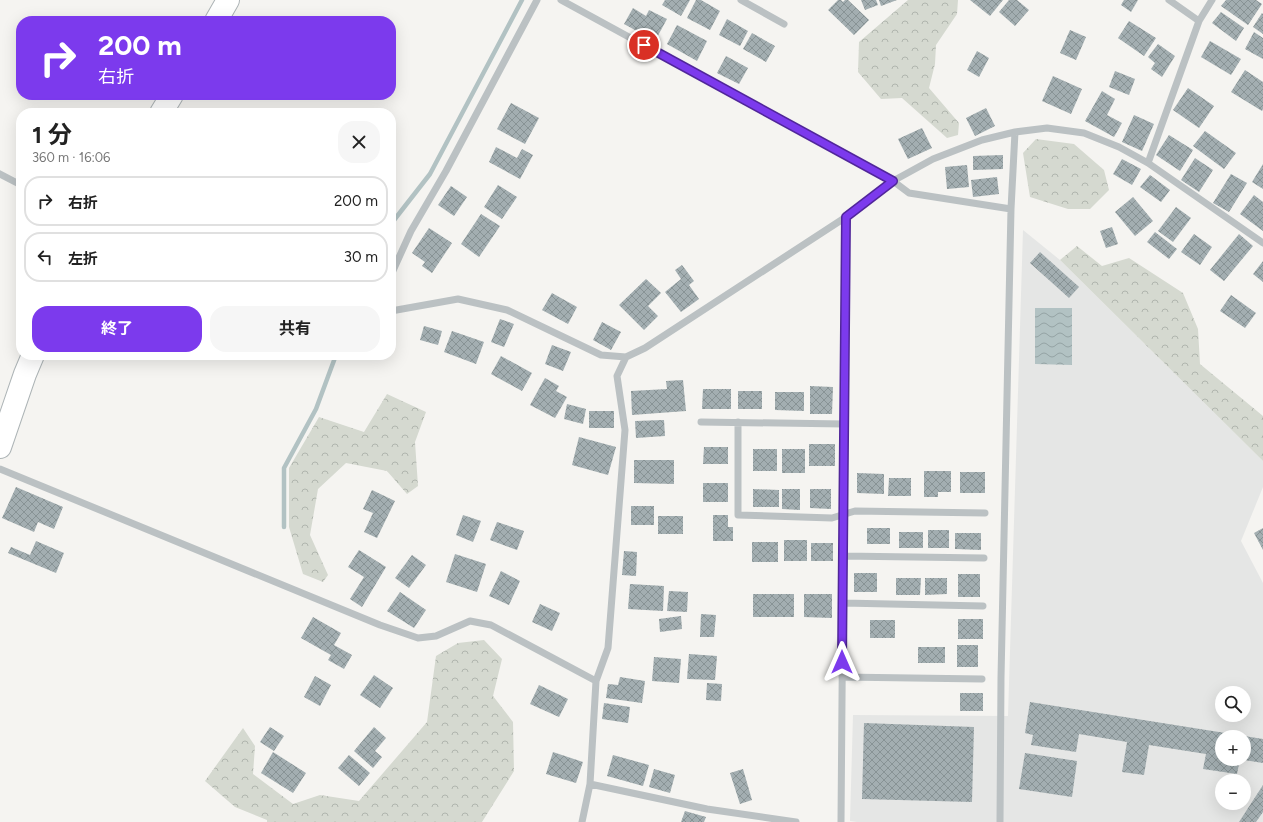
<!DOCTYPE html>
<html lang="ja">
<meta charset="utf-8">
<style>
body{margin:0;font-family:Figtree,"Noto Sans JP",sans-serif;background:#f6f6f6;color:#222;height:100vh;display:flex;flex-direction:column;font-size:15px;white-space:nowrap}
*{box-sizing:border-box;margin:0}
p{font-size:13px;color:#767676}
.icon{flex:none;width:22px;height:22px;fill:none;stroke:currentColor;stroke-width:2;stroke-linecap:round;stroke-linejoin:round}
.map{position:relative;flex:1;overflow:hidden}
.sheet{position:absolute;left:16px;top:108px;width:380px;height:252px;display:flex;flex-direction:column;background:#fff;border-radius:16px;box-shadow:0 4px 16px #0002}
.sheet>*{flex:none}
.top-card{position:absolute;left:16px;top:16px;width:380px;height:84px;border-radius:16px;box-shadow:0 4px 16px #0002;background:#7c3aed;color:#fff;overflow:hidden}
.buttons{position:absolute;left:1215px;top:686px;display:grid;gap:8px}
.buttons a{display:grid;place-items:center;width:36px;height:36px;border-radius:50%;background:#fff;box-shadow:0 4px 16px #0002;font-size:20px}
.pin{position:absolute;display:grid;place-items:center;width:34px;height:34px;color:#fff;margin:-17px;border:2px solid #fff;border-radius:50%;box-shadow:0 1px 4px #0007}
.me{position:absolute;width:44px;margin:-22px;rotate:0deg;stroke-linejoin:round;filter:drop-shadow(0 0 3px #0008)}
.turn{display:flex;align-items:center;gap:14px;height:84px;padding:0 16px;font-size:18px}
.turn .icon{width:52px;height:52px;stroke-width:2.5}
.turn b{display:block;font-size:28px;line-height:34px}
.round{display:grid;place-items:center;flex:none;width:42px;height:42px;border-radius:16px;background:#f6f6f6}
.headline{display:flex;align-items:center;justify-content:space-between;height:68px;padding:0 16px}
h1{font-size:24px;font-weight:700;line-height:30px}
.primary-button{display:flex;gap:8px;margin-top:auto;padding:8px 16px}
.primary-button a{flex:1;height:46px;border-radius:16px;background:#7c3aed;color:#fff;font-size:16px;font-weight:700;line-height:46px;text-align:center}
.primary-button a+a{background:#f6f6f6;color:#222}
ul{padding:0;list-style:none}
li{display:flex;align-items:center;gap:12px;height:50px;margin:0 8px 6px;padding:0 8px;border:2px solid #e0e0e0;border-radius:16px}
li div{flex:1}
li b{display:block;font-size:15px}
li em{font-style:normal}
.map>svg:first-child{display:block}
.built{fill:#e5e6e5;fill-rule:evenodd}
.forest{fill:url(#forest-crowns)}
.water{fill:url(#water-waves)}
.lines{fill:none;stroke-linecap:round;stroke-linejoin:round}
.stream{stroke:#b2c2c3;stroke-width:4.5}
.building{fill:url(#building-cross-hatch)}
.major-casing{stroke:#adb4b6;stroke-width:24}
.minor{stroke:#bbc1c3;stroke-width:7}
.major{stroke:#fff;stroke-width:22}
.route-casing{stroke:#51269a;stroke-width:10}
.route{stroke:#7c3aed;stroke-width:7}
</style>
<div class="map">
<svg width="1263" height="822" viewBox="0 0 1263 822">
<defs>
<pattern id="forest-crowns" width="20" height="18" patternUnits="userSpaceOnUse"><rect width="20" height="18" fill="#d5d9d0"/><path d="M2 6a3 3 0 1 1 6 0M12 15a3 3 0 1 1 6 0" fill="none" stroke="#b0b5ae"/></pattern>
<pattern id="water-waves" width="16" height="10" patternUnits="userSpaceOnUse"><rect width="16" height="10" fill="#b2c2c3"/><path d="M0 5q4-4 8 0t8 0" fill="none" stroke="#94a3a4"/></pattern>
<pattern id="building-cross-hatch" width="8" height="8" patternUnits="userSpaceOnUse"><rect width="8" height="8" fill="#a3aeb1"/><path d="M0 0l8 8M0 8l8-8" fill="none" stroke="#889395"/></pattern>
</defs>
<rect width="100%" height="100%" fill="#f5f4f1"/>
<path class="built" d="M1023 230 1060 260 1263 461V487L1241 541 1263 583V822H857L850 821 853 715 1008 716ZM1222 693H1244V715H1222ZM1222 737H1244V759H1222ZM1222 781H1244V803H1222Z"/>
<path class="forest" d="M908 0H958L957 14 936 45 935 64 929 88 959 123 958 135 947 138 902 98 881 99 858 72 859 42Z
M1036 139 1074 144 1104 170 1109 190 1090 209H1068L1030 197 1023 153Z
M1077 246 1102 266 1129 258 1183 293 1198 329 1200 364 1263 416V461L1060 260Z
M387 394 426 412 415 442 418 486 407 494 387 471 346 463 318 489 310 535 328 575 323 582 303 574 289 527V468L319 417 364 432Z
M484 640 502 659 493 696 513 722 514 771 482 822H267V820L235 807 205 781 243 728 255 746 253 774 293 804 320 795 359 801 427 722 436 656 458 643Z"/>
<path class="water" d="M1035 308H1072V365L1035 364Z"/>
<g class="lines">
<path class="stream" d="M391 224 430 174 522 0
M284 527V468L316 409 336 355"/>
</g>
<path class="building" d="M665 0H690L681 16 662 5Z
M696 0H701L720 11 710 30 687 18Z
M838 0H841L843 2 845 0H848L869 20 854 35 828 10Z
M861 0H876L878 5 865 10Z
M879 0H897L881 6Z
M970 0H1003L990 16Z
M1009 0H1017L1029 10 1015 26 999 12Z
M1124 0H1138L1131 12 1121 5Z
M1226 0H1256L1262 4 1248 25 1221 6Z
M633 8 646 16 649 10 667 19 655 41 624 24Z
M1221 12 1244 28 1236 41 1212 23Z
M1262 13 1263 14V34L1253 27Z
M727 19 748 31 740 46 719 35Z
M1129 21 1156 38 1144 56 1118 38Z
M677 25 707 41 697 61 667 44Z
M1070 30 1086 37 1076 60 1060 53Z
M1254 32 1263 38V59L1245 49Z
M752 33 775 46 766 62 743 49Z
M1210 41 1241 59 1231 75 1201 57Z
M1158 44 1175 56 1162 77 1151 69 1155 63 1148 57Z
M977 51 989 58 979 77 967 70Z
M726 56 748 68 739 84 717 73Z
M1245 70 1263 82V109L1262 111 1231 92Z
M1115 71 1135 79 1129 95 1109 87Z
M1053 76 1082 89 1071 114 1042 101Z
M1188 88 1214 106 1199 128 1173 110Z
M1102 91 1115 99 1107 115 1122 123 1114 137 1085 121Z
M511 103 539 118 525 144 497 129Z
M986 108 995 126 975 136 966 118Z
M1134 115 1154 124 1142 151 1122 142Z
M922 128 932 148 908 159 898 139Z
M1205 131 1236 153 1224 169 1193 146Z
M1169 135 1193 150 1180 171 1156 155Z
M496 147 517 158 522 149 533 155 520 179 489 162Z
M1003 155V169L973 170V156Z
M1195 158 1213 170 1199 192 1181 180Z
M1122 159 1141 169 1132 185 1113 174Z
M1263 164V189L1252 182Z
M967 165 969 187 947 189 945 167Z
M1231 174 1247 183 1229 212 1213 203Z
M1150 175 1170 190 1161 202 1140 187Z
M997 177 999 194 973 197 971 180Z
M498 185 517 197 502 219 484 207Z
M451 186 467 197 454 216 438 205Z
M1254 195 1263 202V231L1240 214Z
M1133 197 1153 221 1135 236 1115 212Z
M1176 207 1191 218 1173 242 1158 231Z
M481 214 500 226 479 257 461 244Z
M1112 227 1118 244 1106 248 1100 231Z
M429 228 452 243 432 273 422 266 425 262 412 253Z
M1155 232 1177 249 1169 259 1147 242Z
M1194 234 1212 247 1200 265 1181 252Z
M1239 234 1253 246 1224 281 1210 270Z
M1040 252 1079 287 1069 298 1030 263Z
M1263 261V282L1253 274Z
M682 265 694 281 689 285 699 299 681 312 665 292 681 279 675 270Z
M646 279 661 293 648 306 658 316 644 330 619 305Z
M552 293 577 307 568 324 542 310Z
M1231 295 1256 313 1245 328 1220 311Z
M500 319 514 324 504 347 491 342Z
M602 322 621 332 611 350 593 340Z
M424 326 442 331 438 345 420 340Z
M452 331 484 342 476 364 444 352Z
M552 345 571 352 563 371 545 364Z
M501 356 532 373 522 391 491 374Z
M545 378 559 386 556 391 567 397 555 418 530 405Z
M683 380 686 411 632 415 631 391 667 389 666 381Z
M810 386 833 387 832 414H810Z
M703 389H731V409H702Z
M738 391H762V409H738Z
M775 392H804V411L775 410Z
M567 404 586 409 583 424 564 419Z
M589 411H614V428H589Z
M664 420 665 436 636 438 635 421Z
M579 437 616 447 608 475 572 465Z
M809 444H835V466H809Z
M704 447H728V464H703Z
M753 449H777V471H753Z
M782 449H805V473H782Z
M634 460H674V484L634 483Z
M924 471H951V492H938V497H924Z
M960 472H985V493H960Z
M857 473 884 474V494L857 493Z
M889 478H911V496H888Z
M703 483H728V502H703Z
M16 487 63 507 54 529 38 522 34 532 2 518Z
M753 489 779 490V507H753Z
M782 489H800V510L782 509Z
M810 489H831V509L810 508Z
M372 490 395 501 377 538 364 532 373 513 363 509Z
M631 506H654V525H631Z
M463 515 481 521 473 542 456 535Z
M713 515H728V527H733V541H713Z
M658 516H683V534H658Z
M497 522 524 531 517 550 490 540Z
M867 528H890V544H867Z
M1263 528V550L1254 533Z
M928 530H949V548H928Z
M899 532H923V548H899Z
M955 533H981V550L955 549Z
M784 540H807V561H784Z
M36 541 64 553 56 573 8 553 11 547 30 555Z
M752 542H778V562H752Z
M811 543H833V561H811Z
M359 550 386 567 362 607 350 599 364 577 348 567Z
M624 551 637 552 636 576 622 575Z
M455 554 486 564 477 592 446 582Z
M412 555 426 565 409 588 395 578Z
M501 571 520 581 509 605 489 596Z
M854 573H877V592H854Z
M958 574H980V597H958Z
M896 578H921L920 595H896Z
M925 578H947V594L925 595Z
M630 584 664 586 663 611 628 609Z
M669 591 688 592 687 612 667 611Z
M400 592 426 610 414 628 387 611Z
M753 594H794V617H753Z
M804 594H832V618L804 617Z
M540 604 560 613 552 631 532 622Z
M701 614 716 615 714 637H700Z
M681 616 682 629 660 632 659 619Z
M313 617 341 633 334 645 352 655 344 669 328 660 331 655 301 638Z
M958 619H983V639H958Z
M870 620H895V638H870Z
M957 645H978V667H957Z
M918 647H945V663H918Z
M689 654 717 656 715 680 687 679Z
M654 657 681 659 679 683 652 681Z
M374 675 393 688 380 708 360 695Z
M315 676 331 685 320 706 304 697Z
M620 677 645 681 642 703 606 698 608 684 618 685Z
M707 683 722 684 721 701 706 700Z
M539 685 568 699 559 717 530 704Z
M960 693H983V711H960Z
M1030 702 1263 739V763L1244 760V737H1222V759H1240L1237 774 1203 769 1206 754 1149 745 1144 775 1122 772 1127 742 1079 734 1076 752 1031 745 1033 735 1025 733Z
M604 703 630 707 628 723 602 719Z
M864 723 974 727 972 802 862 799Z
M270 727 284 736 274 751 260 742Z
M374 727 386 738 375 751 382 757 373 768 354 751Z
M273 752 306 773 293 793 261 773Z
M553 752 583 762 576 783 546 774Z
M1025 753 1077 761 1072 797 1019 789Z
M349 755 370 773 359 786 338 768Z
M613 755 649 765 643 786 607 776Z
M654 769 675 775 670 793 649 787Z
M743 769 752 800 740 804 730 773Z
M1263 785V812L1256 822H1239Z
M685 811 706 817 704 822H681Z"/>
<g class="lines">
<defs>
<path id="major" d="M216 21 228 0
M161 113 172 95
M0 447 25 374 33 355"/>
</defs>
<use href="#major" class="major-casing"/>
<path class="minor" d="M561 0 893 181 909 193 1011 209
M741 0 784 24
M1169 0 1199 21
M1148 163 1199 21 1212 0
M0 174 21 185
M391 275 411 231 446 171 537 0
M391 311 458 299 507 310 601 355 626 357 645 348 846 217 893 181 933 159 982 140 1015 132 1047 128 1084 133 1119 147 1148 163 1263 243
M701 422 844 424
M738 422V515L832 518 855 511 985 513
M0 469 380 625 418 638 436 636 470 621 491 625 596 681
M843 556 984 558
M843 603 983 606
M842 677 982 679
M590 784 707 809 796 822
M582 822 590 784 596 681 608 648 625 430 617 376 626 357
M841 822 846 217
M1000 822 1001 678 1011 209 1015 132"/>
<use href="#major" class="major"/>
</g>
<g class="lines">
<defs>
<path id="route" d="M644 45 893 181 846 217 842 662"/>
</defs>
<use href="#route" class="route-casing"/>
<use href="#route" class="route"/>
</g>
</svg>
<div class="buttons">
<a><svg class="icon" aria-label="search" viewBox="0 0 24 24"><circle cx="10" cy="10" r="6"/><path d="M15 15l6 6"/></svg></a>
<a>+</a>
<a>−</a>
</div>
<div class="pin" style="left:644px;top:45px;background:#d93025"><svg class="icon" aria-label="arrive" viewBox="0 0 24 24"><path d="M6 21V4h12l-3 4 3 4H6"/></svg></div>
<svg class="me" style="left:842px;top:662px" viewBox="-20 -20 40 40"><path d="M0-17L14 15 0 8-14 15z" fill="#7c3aed" stroke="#fff" stroke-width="4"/></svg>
<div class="top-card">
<div class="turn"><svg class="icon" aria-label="right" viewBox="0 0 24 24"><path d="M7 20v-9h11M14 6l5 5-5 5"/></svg><div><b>200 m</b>右折</div></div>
</div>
<section class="sheet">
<div class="headline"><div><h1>1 分</h1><p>360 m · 16:06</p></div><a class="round"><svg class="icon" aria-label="close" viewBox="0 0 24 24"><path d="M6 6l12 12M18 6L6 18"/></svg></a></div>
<ul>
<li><svg class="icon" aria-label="right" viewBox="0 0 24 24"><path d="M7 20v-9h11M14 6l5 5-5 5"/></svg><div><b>右折</b></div><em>200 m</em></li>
<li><svg class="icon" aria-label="left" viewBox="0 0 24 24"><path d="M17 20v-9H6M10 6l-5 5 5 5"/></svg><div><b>左折</b></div><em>30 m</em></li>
</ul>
<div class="primary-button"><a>終了</a><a>共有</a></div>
</section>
</div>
